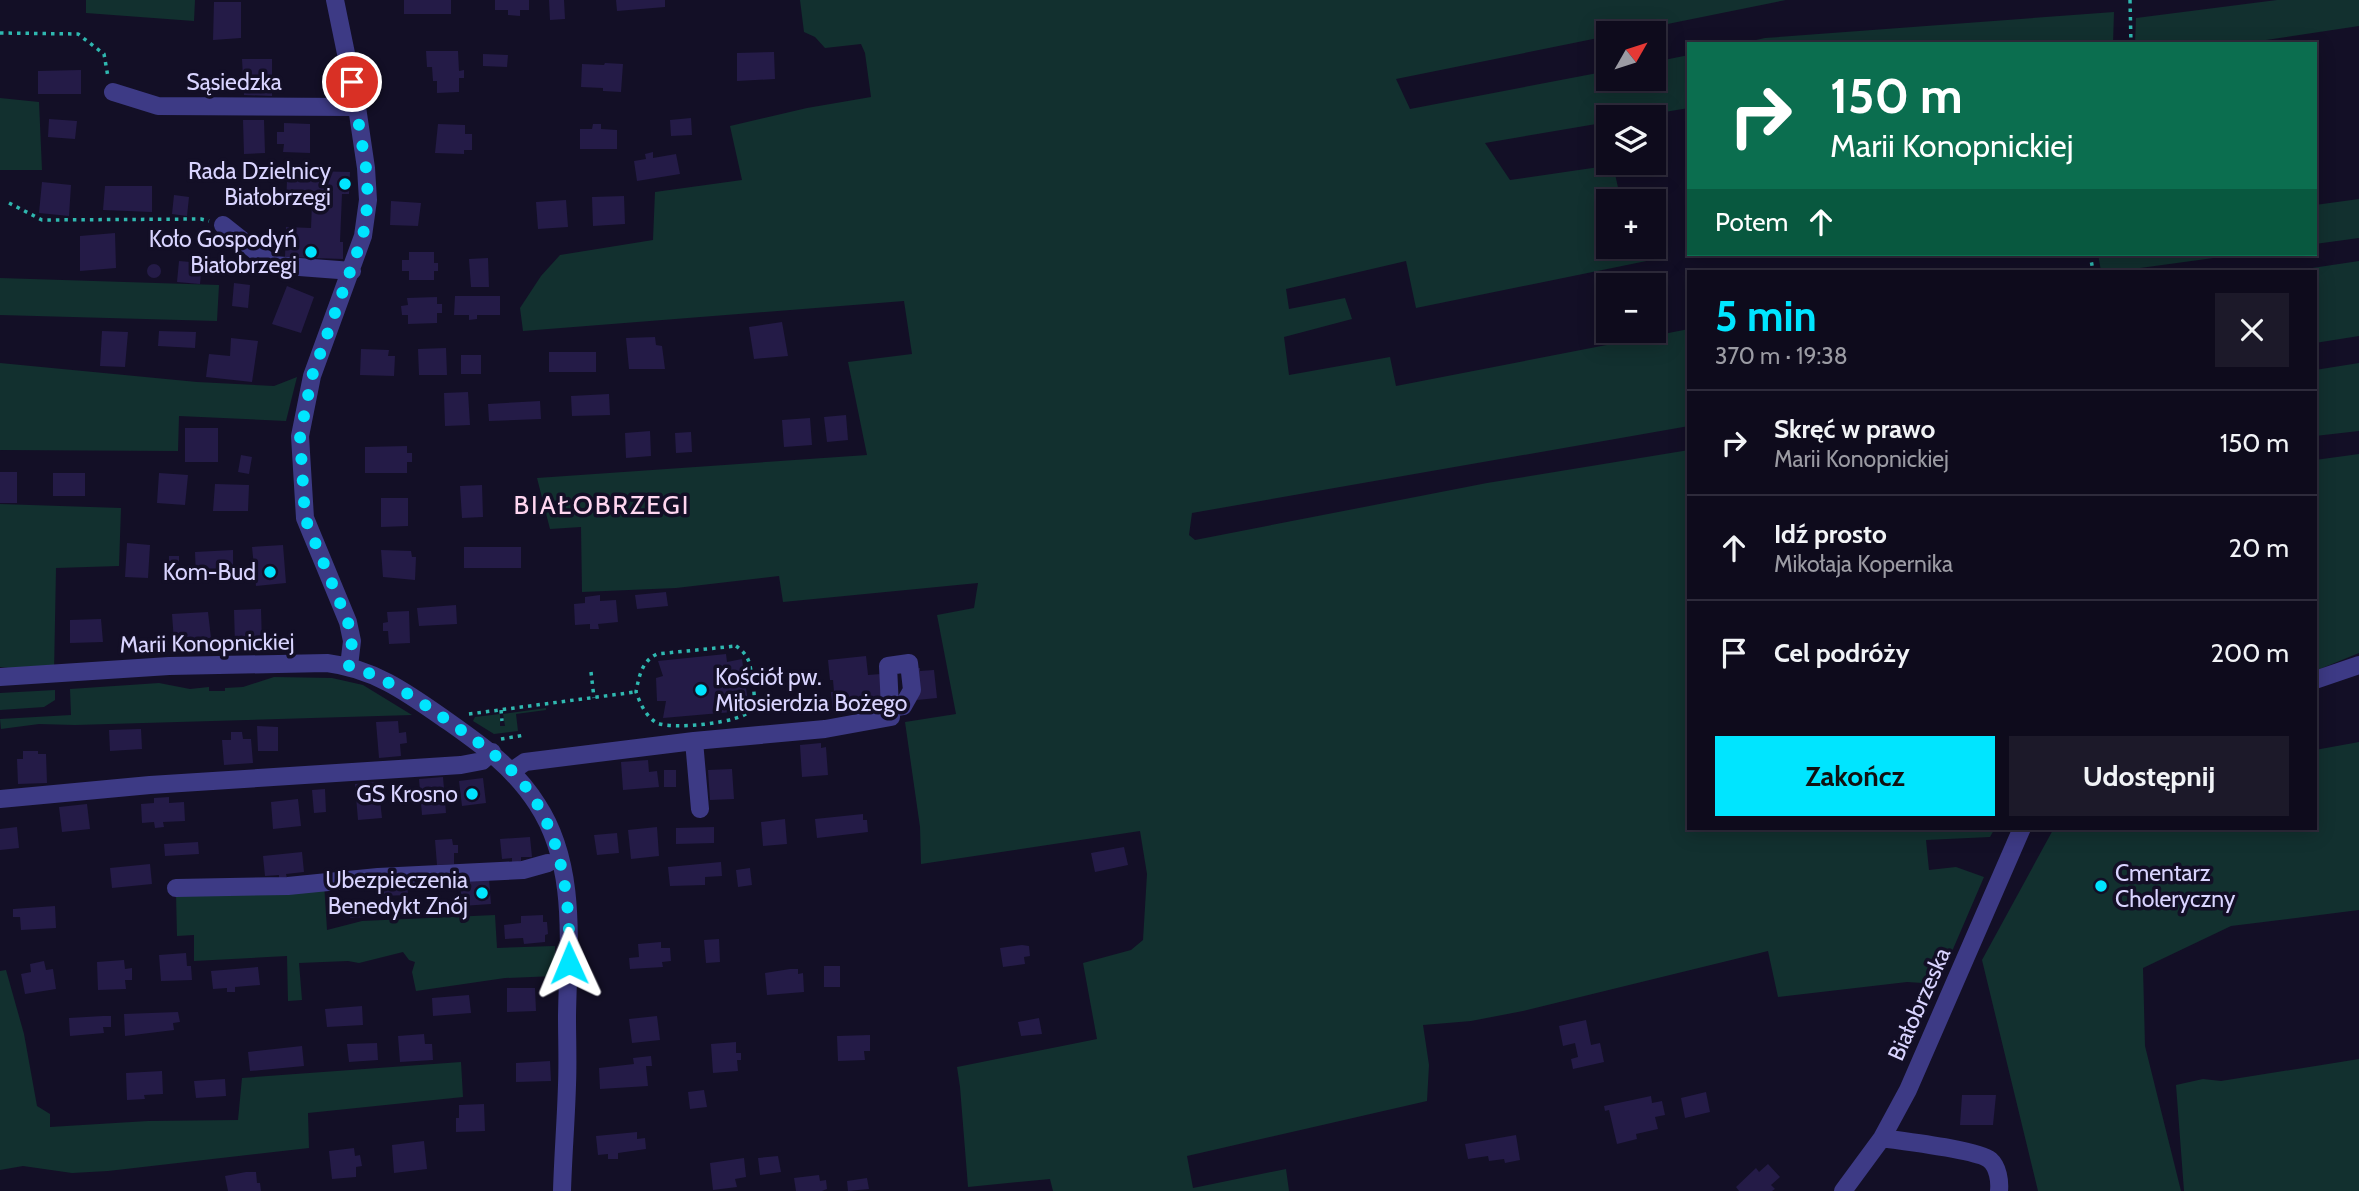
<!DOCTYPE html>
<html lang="pl">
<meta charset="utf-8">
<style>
body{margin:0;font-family:Cabin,sans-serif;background:#1c1929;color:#f1f3f6;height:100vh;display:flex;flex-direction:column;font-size:26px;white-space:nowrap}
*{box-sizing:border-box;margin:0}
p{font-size:23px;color:#9b9ba3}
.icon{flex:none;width:38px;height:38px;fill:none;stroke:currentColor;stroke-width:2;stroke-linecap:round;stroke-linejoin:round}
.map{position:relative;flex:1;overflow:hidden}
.details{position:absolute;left:1687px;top:270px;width:630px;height:560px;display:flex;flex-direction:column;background:#0e0b1c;border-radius:0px;box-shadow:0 4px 18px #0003,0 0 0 2px #2e2b3b}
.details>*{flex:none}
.top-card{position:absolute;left:1687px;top:42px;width:630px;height:214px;border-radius:0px;box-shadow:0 4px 18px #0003,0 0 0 2px #2e2b3b;background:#0b6e4f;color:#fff;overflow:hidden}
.needle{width:46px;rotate:51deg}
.buttons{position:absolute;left:1596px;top:21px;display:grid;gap:14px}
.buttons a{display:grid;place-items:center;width:70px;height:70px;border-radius:0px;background:#0e0b1c;box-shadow:0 4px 18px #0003,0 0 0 2px #2e2b3b;font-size:35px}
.pin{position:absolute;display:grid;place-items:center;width:60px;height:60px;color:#fff;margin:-30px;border:4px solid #fff;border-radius:50%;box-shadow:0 2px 7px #0007}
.me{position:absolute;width:77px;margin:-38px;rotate:359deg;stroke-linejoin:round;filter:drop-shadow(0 0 5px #0008)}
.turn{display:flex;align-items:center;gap:24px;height:147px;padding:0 28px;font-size:32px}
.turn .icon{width:91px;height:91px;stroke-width:2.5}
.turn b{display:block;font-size:49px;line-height:60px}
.then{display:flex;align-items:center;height:66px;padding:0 28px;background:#0003;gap:14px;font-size:26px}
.round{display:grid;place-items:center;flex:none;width:74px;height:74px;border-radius:0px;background:#1c1929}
.head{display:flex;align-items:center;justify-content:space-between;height:119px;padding:0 28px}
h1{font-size:42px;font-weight:800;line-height:52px;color:#00e5ff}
.cta{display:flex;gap:14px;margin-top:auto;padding:14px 28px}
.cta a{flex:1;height:80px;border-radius:0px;background:#00e5ff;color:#111;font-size:28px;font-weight:800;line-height:80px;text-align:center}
.cta a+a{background:#1c1929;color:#f1f3f6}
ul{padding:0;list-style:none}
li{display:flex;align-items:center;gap:21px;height:105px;padding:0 28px;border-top:2px solid #2e2b3b}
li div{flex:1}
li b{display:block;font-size:26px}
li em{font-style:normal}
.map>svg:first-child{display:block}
.green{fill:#12302f}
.building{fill:#241b47}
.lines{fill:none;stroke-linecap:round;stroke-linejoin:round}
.path{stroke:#2fb8b0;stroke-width:3.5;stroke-dasharray:3.5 5;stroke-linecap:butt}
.minor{stroke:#3d3a85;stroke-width:18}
.route{stroke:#00e5ff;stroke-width:12;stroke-dasharray:0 21.6}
.poi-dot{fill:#00e5ff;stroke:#130f26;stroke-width:2.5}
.labels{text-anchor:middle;stroke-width:7;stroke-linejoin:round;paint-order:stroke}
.street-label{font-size:23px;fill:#d9d4ff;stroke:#130f26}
.poi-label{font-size:23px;fill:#d9d4ff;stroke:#130f26;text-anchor:end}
.quarter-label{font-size:26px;letter-spacing:2px;fill:#ffd6f0;stroke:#130f26}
</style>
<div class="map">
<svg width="2359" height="1191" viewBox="0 0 2359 1191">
<rect width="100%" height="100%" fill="#130f26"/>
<path class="green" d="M86 0H195L194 21 86 13Z
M800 0H1786L1623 33H1608V36L1396 79 1410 109 1608 71V79H1654V62L1689 55V108L1634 117H1608V122L1485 143 1510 180 1613 165 1621 201H1608V247H1654V204L1657 203 1666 257 1416 308 1406 261 1286 289 1289 309 1345 298 1352 319 1284 337 1289 375 1390 357 1396 386 1689 329V426L1192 513 1189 535 1195 540 1487 483 1689 450V828H1995L1990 837 1926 840 1929 870 1956 867 1984 877 1938 984 1907 982 1778 997 1768 951 1523 1011 1471 1021 1423 1025 1429 1065 1427 1101 1187 1156 1193 1188 1286 1169 1289 1191H1053L1050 1179 968 1187 960 1087 957 1067 1097 1039 1083 963 1131 950 1143 940 1147 874 1140 831 921 864 920 827 905 722 956 714 937 615 974 608 978 583 783 602 779 576 676 588 582 592 581 527 550 529 537 478 867 455 848 362 912 354 904 301 523 331 520 308 541 276 560 255 653 240 655 192 742 180 730 126 807 108 871 97 865 53 861 44 825 48 815 37 804 32Z
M2277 0H2359V26L2239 44H2135L2136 18Z
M2114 12 2113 44H1738L1765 38Z
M0 98 39 102 42 170H0Z
M2359 199V238L2315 244V205Z
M2098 254H2243L2118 271H2101Z
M2359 261V336L2315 343V271H2292Z
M0 278 219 285 217 321 0 315Z
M0 363 197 382 274 386 297 377 286 421 179 416 178 451 0 450Z
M2359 363V431L2315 436V370Z
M2359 454V653L2315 671V460Z
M0 504 121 508 119 566 56 568 54 673 0 667Z
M274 677 332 678 363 685 412 715 75 725 39 724 1 729 0 719 71 715 70 689 159 683 190 689 209 687V691H225V688L243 687Z
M55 690V700L44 707 0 710V693Z
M546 708V710L516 714 518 731 494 734 473 721 475 717 500 714V726H505L503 714Z
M2359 742V910L2231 926 2143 968 2145 1046 2181 1191H2038L1982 960 2054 828H2315V750Z
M324 883 327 930 362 921 495 915 497 948 555 946V976L505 978 416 991 412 972 415 962 409 960 403 952 359 963 348 961 299 963 302 1000 288 1001 287 956 194 961V935L177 936 176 893Z
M6 970 24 1034 37 1106 50 1114V1127L148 1121 238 1120 242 1078 461 1062 463 1097 308 1113 309 1148 108 1171 72 1173 23 1166 0 1170V971Z
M2359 1059V1191H2184L2176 1085 2203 1079 2221 1081Z"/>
<path class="building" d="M404 0H451V14H404Z
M495 0H529V10H520V16L508 15V10H495Z
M549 0H564L565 19 550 20Z
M616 0H665V7L617 11Z
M214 2H241V38L213 40Z
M426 51H458L459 71 464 70V78H459V92L437 93V81H433L432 67H427Z
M774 52 775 79 737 81V53Z
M483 54 508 55 507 67 483 66Z
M242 59H272V96L244 95Z
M605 63 623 64 621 92 603 91V88L581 87 582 64 604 65Z
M81 70V94H38V71Z
M691 118 692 135 671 136 670 120Z
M49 119 77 121 75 139 48 137Z
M243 120H264L265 153 244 154Z
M284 123 310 124V153L283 152 284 144H277V132H284Z
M438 124 465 125V134H472V150H464V154L435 153Z
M593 124H601V129L617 130V149H580V129H592Z
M653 152V158L676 154 680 174 637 181 634 161 646 159 645 154Z
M311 171 350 172 349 194H342L340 242H343V259L285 257 286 227 311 228 312 203H309V207L286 206 287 180H310Z
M42 182 71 185 69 216 39 213Z
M105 186H152V212L103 210Z
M174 195 189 197 187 216 172 214Z
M624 196 625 224 593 226 592 197Z
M566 200 568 227 538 229 536 202Z
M391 201 421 203 418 226 390 225Z
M115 233 116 268 80 271V236Z
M409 252H434V263H438V271H434V280H409V271H402V260H409Z
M488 258 489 287H471L469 259Z
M179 261 202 263 200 284 177 282Z
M147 271a7 7 0 1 1 14 0a7 7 0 1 1-14 0Z
M234 283 250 285 248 308 232 306Z
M287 286 314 297 301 333 272 324Z
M455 296H500V315H477V319L469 320V315H454Z
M437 297V304H442V313H437V323L408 324V315H402L401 306 408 305 407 298Z
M782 322 788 356 754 359 749 327Z
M102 331 128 332 125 367 100 366Z
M159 331 196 332 195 348 158 346Z
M655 337 656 345 662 346 665 369H629L626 338Z
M231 338 258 341 252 382 206 377 209 354 230 356Z
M446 348 447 375H419L418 349Z
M361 349 389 350 388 356H395L394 376 360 375Z
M549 352H596V372H549Z
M461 355H481V374H461Z
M468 392 470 425 445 426 444 393Z
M609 394 610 415 572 416 571 396Z
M540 401 541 419 489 421 488 404Z
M846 415 848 440 827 442 824 417Z
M810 418 812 445 784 447 782 420Z
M185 428H218V462H185Z
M650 431 651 456 626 458 625 433Z
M691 432 692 452 676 453 675 433Z
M407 446V453H412V462H407V473H365V447Z
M241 455 252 457 249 474 238 472Z
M0 472H17V503H0Z
M53 473H85V496H53Z
M159 473 188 475 185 505 157 503Z
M215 484 249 485 248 511H213Z
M482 485 483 517 462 518 460 486Z
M381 498H408V526L381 527Z
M127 543 150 545 148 578 125 577Z
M283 545 286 583 256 586 252 547Z
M464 547H521V568H464Z
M233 550V574L196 577 195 552Z
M381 550 411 551 412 557H416L415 580 383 577Z
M169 556H179V575H169Z
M666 592 668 606 637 609 635 595Z
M600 595V601L616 600 618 622 598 624 599 629H590V624L575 625 574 604 585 603V597Z
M456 605 457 624 419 626 417 608Z
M261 609 262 643 235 644 234 610Z
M409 611 410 643 389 644 388 631H383V623L388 622 387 612Z
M208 612 211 638 174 641 172 614Z
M101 619 103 642 70 643V620Z
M726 654 727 662 742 659 748 702 731 705 732 712 663 718 666 701H657L656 678 663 676 658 661Z
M866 656 868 675 881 674 883 698 871 699 872 710 833 713 831 692H834L833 680H830L828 660Z
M914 668H920V671L934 670 937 698 917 700Z
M398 721 399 733 406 732 407 743 400 744 401 756 379 758 376 722Z
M257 726 278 727V751H258Z
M141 729 142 749 110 751 109 730Z
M231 732H242L243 739H251L253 763 224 765 222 740H231Z
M821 743V748L826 747 828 775 802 777 800 745Z
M23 751H38V754H46L47 783 18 784 17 759H23Z
M648 760 649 772 657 771 659 787 623 790 621 762Z
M732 769 734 799 710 800 708 770Z
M664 770H676V787H664Z
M443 777 446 813 422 815 419 779Z
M483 778 486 803 462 806 459 781Z
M378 782 382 818 358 820 355 784Z
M325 789 326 812 314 813 312 790Z
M169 797V803L184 802 185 821 163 822 164 827 155 828 154 822 142 823 141 804 154 803V798Z
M298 799 301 826 273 829 271 802Z
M87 804 90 829 62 832 59 807Z
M863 814V820H867L868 832 817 838 815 819Z
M785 819 787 844 763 846 761 822Z
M17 827 19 848 0 850V829Z
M657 827 659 856 631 859 628 830Z
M714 827V843L676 844V828Z
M617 833 619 853 597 855 594 835Z
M530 837 532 857H521V862L512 863V858L502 859 500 839Z
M452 839 453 845H458V853H454V864L437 865 435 840Z
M198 842 199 854 165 856 164 844Z
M1124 847 1128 865 1095 872 1091 853Z
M302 852 304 872 286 874 287 878 279 879V875L265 876 263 856Z
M721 862 722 876 705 877V885L670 886 668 867Z
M150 864 152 884 112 888 110 868Z
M750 868 752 885 738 887 736 870Z
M489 879 491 904 462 906 460 882Z
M407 883 408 895 381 896 380 885Z
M363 900 365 917 350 918 349 901Z
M55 906 56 928 21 930 20 917H13V909Z
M543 915V922H547L548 934 545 935V942L524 944 523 938 505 939 504 925 521 923V916Z
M719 939 720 962 706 963 704 940Z
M661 942V948H670L671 961 662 962 663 967 630 969 629 958 639 957 638 944Z
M1022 945 1029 946 1030 956 1024 957 1025 964 1003 967 1000 948Z
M186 953 187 966H191L192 980 161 981 159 955Z
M124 960 125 969 132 968V980H125L126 989 98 990 97 962Z
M44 961 46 970 53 969 56 989 25 994 21 974 31 972 30 964Z
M824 966H840V987H824Z
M258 967 260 985 235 987V992H227V988L213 989 211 971Z
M790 969H798V974L803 973 804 992 767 995 765 973Z
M507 988H535L536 1011 507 1012Z
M469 995 471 1013 433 1016 432 998Z
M362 1006 363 1025 327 1027 325 1009Z
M178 1012 180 1022 173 1023 174 1030 125 1036 124 1014Z
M103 1016H111V1027H103L104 1033 70 1036 69 1018Z
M657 1016 660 1040 632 1043 629 1019Z
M1039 1018 1042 1034 1021 1036 1018 1022Z
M1586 1020 1591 1045 1600 1043 1604 1062 1573 1069 1571 1059 1578 1057 1575 1043 1563 1046 1559 1026Z
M424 1034 425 1044H432L433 1060 400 1062 398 1036Z
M870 1035V1051H864L865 1060 838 1061 837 1036Z
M736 1042V1053H741V1060H737L738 1071 713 1073 711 1044Z
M377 1043 378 1060 349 1062 347 1044Z
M302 1046 304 1066 250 1071 248 1052Z
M651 1056 652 1066H646L648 1086 600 1089 599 1068 634 1064 633 1058Z
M550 1061 551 1081 516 1082V1063Z
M162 1071 163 1094 144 1095 145 1099 127 1100 126 1073Z
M225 1079 226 1096 196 1098 194 1081Z
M704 1090 707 1107 690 1109 688 1092Z
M1706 1092 1710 1112 1685 1118 1681 1098Z
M1962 1095H1996L1993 1125H1960Z
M1651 1096 1652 1103 1662 1101 1665 1115 1655 1117 1658 1129 1636 1134 1637 1139 1617 1144 1609 1110 1605 1111 1604 1106Z
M484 1104 485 1131 456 1132V1118H459V1105Z
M637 1132V1139L645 1138 646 1149 618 1153V1159H608V1154L598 1155 596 1136Z
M1516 1135 1520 1160 1505 1163 1504 1159 1489 1161 1488 1156 1468 1159 1465 1144Z
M424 1141 427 1169 394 1173 392 1145Z
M354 1148 355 1156 360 1155 362 1166 356 1167V1177L332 1179 329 1151Z
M778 1156 781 1172 760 1175 758 1158Z
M744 1158 746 1177 735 1179 737 1187 713 1190 710 1163Z
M1768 1164 1780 1177 1771 1185 1775 1189 1772 1191H1739L1736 1187 1756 1168 1759 1172Z
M246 1172H256L257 1183H260L261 1191H228L225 1176Z
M819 1175 820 1181 826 1180 827 1189 822 1191H796L794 1178Z
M867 1178 869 1189 848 1191 847 1181Z"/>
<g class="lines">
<path class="path" d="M2130 0 2131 44
M0 33 78 34 104 54 108 77
M9 203 42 220 201 219 209 221
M2090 254 2093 271
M736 646C749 655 750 663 752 678 753 687 757 702 751 710 742 723 672 730 657 723 646 717 640 703 636 692 639 676 642 661 657 654Z
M591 672 594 698
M501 710 502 721
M469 714 635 692
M501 739 525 735"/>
<path class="minor" d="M335 0 357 107 366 168 368 200 363 236 312 376 300 436 305 518 348 622 352 641 349 666
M113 92 158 106 357 107
M223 225 273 265 352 271
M0 677 169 666 327 663C376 669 409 694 449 722 483 746 514 768 537 804 578 866 568 946 567 1016 567 1039 568 1062 567 1085 566 1120 563 1156 562 1191
M2315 680 2359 665
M694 741 700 809
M512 771 525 762 694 741 825 729 891 717 890 708 903 706 912 690 909 663 888 666 890 708
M0 799 150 785 461 765 482 761 492 752
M176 888 288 886 378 877 523 870 548 863
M1882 1138C1902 1141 1979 1150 1990 1160 1998 1167 2000 1181 1999 1191
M1843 1191 1882 1138 1908 1090 2022 828"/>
</g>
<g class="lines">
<path class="route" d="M352 82 366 168 368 200 363 236 312 376 300 436 305 518 348 622 352 641 349 666C386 677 416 699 447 720 469 736 491 750 510 769 561 819 571 895 569 963"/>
</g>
<g class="poi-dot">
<circle cx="345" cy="184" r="7"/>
<circle cx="311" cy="252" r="7"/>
<circle cx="270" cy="572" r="7"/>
<circle cx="701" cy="690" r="7"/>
<circle cx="472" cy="794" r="7"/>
<circle cx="2101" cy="886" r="7"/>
<circle cx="482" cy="893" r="7"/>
</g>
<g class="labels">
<g class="street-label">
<text x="234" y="90">Sąsiedzka</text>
<text transform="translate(207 643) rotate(-1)" y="8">Marii Konopnickiej</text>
<text transform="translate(1919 1004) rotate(-66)" y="8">Białobrzeska</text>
</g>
<g class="poi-label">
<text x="331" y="179">Rada Dzielnicy<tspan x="331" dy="26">Białobrzegi</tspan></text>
<text x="297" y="247">Koło Gospodyń<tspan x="297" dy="26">Białobrzegi</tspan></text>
<text x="256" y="580">Kom-Bud</text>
<text x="715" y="685" text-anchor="start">Kościół pw.<tspan x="715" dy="26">Miłosierdzia Bożego</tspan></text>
<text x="458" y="802">GS Krosno</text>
<text x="2115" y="881" text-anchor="start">Cmentarz<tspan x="2115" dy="26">Choleryczny</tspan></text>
<text x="468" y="888">Ubezpieczenia<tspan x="468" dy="26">Benedykt Znój</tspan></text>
</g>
<g class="quarter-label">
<text x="602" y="514">BIAŁOBRZEGI</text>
</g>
</g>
</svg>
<div class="buttons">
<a><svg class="needle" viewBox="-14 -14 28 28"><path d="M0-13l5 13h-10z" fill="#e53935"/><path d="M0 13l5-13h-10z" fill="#9b9ba3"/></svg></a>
<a><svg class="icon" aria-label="layers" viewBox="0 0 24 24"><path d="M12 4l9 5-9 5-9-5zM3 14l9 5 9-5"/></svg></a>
<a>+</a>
<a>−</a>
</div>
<div class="pin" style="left:352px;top:82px;background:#d93025"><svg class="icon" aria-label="arrive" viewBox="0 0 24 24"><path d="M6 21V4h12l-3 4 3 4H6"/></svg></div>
<svg class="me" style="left:569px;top:963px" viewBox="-20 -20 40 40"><path d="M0-17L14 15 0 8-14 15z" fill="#00e5ff" stroke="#fff" stroke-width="4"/></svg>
<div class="top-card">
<div class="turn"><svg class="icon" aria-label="right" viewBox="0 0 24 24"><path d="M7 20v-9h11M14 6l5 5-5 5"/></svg><div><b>150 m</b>Marii Konopnickiej</div></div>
<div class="then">Potem<svg class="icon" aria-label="ahead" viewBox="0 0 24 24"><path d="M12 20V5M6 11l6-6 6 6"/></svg></div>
</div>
<section class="details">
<div class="head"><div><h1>5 min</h1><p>370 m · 19:38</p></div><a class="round"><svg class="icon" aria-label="close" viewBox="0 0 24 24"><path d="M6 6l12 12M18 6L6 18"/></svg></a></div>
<ul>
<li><svg class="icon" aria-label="right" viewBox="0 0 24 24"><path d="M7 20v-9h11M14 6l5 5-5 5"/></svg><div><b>Skręć w prawo</b><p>Marii Konopnickiej</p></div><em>150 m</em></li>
<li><svg class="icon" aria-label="ahead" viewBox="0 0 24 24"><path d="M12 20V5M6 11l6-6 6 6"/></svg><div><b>Idź prosto</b><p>Mikołaja Kopernika</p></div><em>20 m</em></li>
<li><svg class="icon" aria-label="arrive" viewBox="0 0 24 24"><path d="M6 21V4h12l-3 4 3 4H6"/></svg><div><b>Cel podróży</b></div><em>200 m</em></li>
</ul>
<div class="cta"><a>Zakończ</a><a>Udostępnij</a></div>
</section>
</div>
